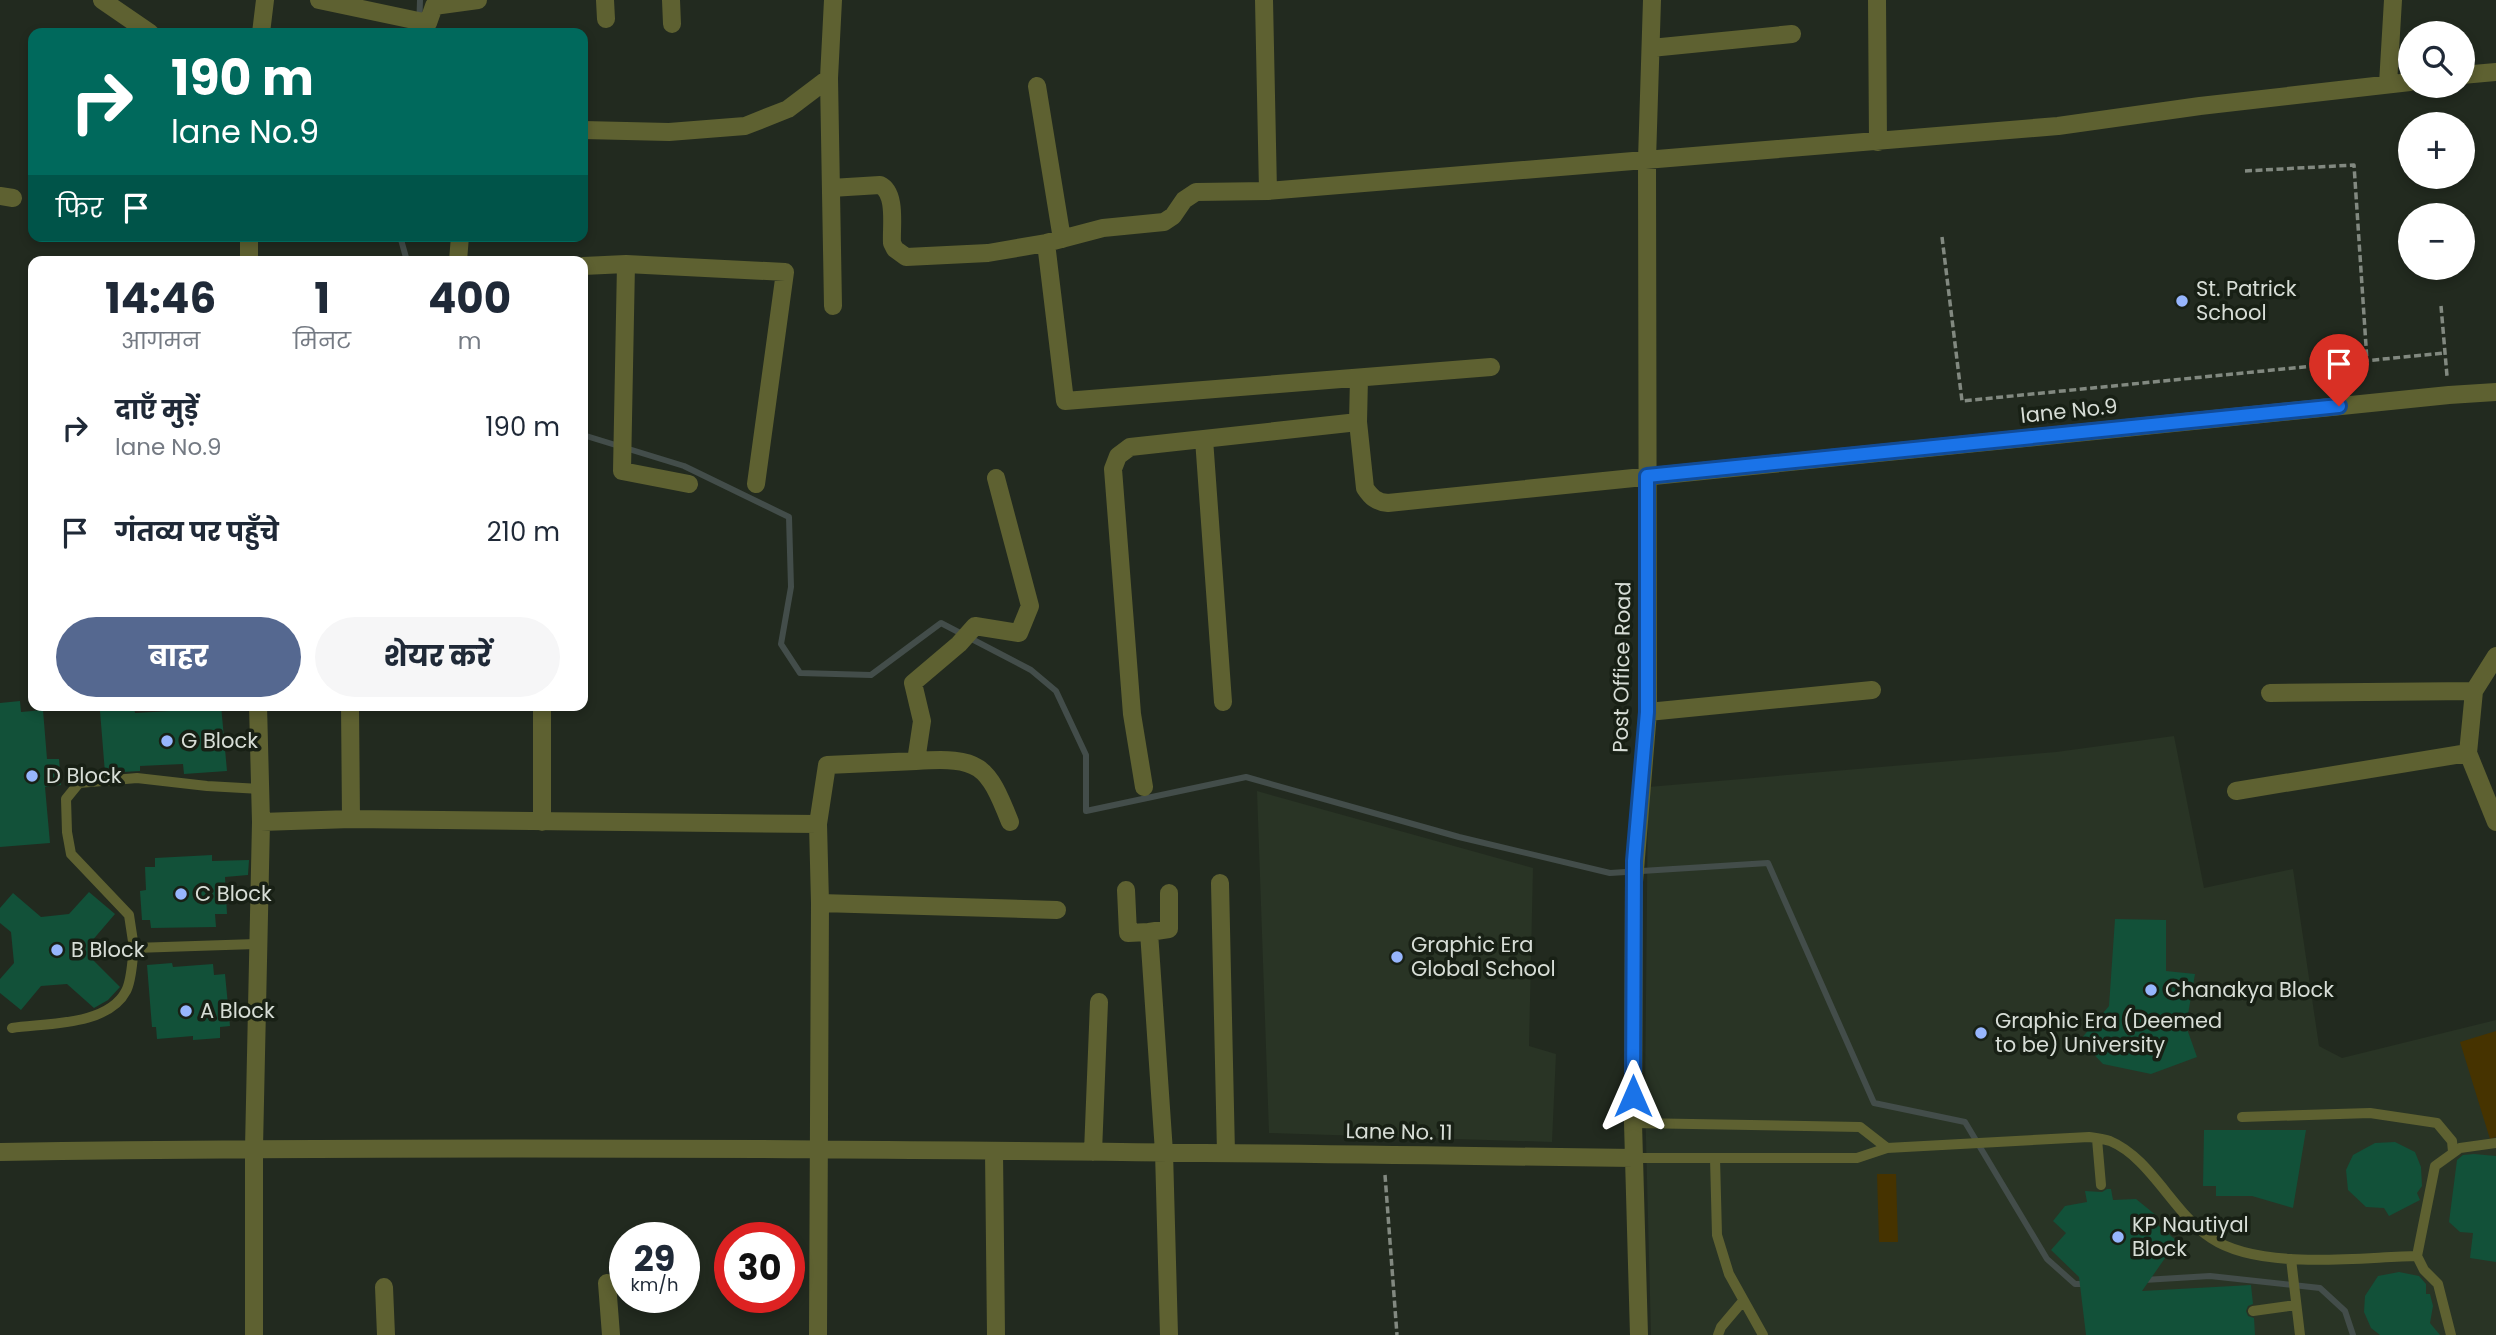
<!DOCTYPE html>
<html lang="hi">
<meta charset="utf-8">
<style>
body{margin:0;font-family:Poppins,"Noto Sans Devanagari",sans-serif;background:#f6f6f7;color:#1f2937;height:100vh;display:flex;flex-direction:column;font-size:26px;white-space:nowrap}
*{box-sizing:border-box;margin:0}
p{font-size:23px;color:#747a83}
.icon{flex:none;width:38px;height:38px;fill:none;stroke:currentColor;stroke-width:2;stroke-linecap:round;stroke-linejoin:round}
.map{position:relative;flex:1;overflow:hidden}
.details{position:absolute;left:28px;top:256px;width:560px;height:455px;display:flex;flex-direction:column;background:#fff;border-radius:14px;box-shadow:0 4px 10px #0003}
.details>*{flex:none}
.guide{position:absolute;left:28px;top:28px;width:560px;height:214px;border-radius:14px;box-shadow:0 4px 10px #0003;background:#00695c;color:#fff;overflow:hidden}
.tools{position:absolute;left:2398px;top:21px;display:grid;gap:14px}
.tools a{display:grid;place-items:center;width:77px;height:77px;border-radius:50%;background:#fff;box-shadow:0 4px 10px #0003;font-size:35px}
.speed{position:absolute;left:609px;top:1222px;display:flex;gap:14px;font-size:35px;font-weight:700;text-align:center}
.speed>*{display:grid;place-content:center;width:91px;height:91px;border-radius:50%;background:#fff;box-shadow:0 4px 10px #0003;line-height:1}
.speed small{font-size:18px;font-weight:400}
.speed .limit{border:10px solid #d22;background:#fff;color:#111}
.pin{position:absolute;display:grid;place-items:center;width:60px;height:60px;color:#fff;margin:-72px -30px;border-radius:50% 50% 50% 0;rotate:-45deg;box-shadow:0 0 7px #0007}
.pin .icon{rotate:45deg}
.me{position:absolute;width:77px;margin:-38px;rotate:0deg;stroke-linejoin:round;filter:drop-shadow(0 0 5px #0008)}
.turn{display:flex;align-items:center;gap:24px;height:147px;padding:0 28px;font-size:32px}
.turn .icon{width:91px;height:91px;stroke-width:2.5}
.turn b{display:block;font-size:49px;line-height:60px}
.then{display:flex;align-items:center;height:66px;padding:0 28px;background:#0003;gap:14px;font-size:26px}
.eta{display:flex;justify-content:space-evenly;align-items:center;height:119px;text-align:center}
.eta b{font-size:42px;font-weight:700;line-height:49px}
.primary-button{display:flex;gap:14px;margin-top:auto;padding:14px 28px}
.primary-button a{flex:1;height:80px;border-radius:42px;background:#556890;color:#fff;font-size:28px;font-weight:700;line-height:80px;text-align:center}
.primary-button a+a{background:#f6f6f7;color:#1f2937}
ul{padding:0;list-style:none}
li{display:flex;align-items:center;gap:21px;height:105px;padding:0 28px}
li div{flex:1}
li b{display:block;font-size:26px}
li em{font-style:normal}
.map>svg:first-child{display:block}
.built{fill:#293425}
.green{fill:#463300}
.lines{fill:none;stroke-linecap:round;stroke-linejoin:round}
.stream{stroke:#434d4a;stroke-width:6}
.building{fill:#125139}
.path{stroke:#828980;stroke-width:3.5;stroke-dasharray:7 3.5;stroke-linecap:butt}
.lane{stroke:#5e6131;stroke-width:10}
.street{stroke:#5e6131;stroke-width:18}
.route-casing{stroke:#114b97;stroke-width:18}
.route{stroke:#1a73e8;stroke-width:12}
.poi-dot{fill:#97b6fd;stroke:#182015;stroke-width:2.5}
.labels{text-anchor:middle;stroke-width:7;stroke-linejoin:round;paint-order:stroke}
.poi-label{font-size:21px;fill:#d7ddd6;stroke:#182015;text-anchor:start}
.street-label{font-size:21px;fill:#d7ddd6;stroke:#182015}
</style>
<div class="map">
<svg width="2496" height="1335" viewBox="0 0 2496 1335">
<rect width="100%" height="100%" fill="#222a1f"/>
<path class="built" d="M2174 736 2204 888 2293 869 2319 1046 2342 1058 2496 1020V1335H1651L1645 1100 1648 787 2056 752Z
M1257 791 1533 868 1529 1046 1556 1054 1552 1142 1269 1133Z"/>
<path class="green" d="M2496 1031V1137L2490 1139 2460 1042Z
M1877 1174H1896L1898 1242H1879Z"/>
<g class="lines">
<path class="stream" d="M419 33 420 0
M400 236 407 261
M583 435 684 466 789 517 791 587 781 644 800 673 871 675 941 623 1031 670 1056 691 1086 755V811L1246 777 1459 837 1610 873 1768 863 1874 1103 1965 1122 2047 1259 2075 1284H2088
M2144 1280 2210 1276 2320 1288 2345 1311 2353 1335"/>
</g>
<path class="building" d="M20 701 21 712 43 710 47 759H59L61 785 45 787 50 843 0 847V703Z
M188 705H221L227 771 184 774 183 764 140 766V771L105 773 100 711 134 708 135 713 188 710Z
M212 855V861L249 860 248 875 225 877 227 914H215L216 927 151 928 150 920H142L140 891 146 890 145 867H155V858Z
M89 892 115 914 91 942 92 959 120 987 108 1000 94 1008 67 984 41 986 21 1010 0 993V979L14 963 11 932 0 923V908L13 893 41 917 69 914Z
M2115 919 2166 920V971L2195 974 2186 1026 2197 1057 2151 1074 2103 1064 2080 1040 2109 1006Z
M172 963 173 967 213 964 214 975 225 974 230 1026 220 1027V1038L193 1040V1036L157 1039 156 1027H152L147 965Z
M2204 1130H2306L2293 1208 2252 1196H2216V1186H2203Z
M2395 1142 2415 1152 2421 1167 2422 1186 2417 1193 2420 1200 2389 1216 2384 1208 2366 1207 2348 1190 2346 1170 2353 1155 2375 1143Z
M2474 1154 2496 1156V1262L2470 1258 2473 1233 2460 1232 2449 1222 2457 1160 2463 1155Z
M2107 1189H2111L2113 1200 2136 1199 2157 1216 2154 1222 2177 1241 2142 1291 2251 1285 2253 1304 2248 1306 2246 1311 2248 1316 2254 1318 2255 1335H2086L2079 1277 2051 1250 2066 1233 2053 1221 2065 1206 2087 1202 2085 1191 2102 1192Z
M2399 1272 2419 1276 2426 1284V1294H2430L2433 1306 2430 1323 2440 1335H2380L2371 1328 2364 1312 2365 1296 2378 1276Z"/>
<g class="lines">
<path class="path" d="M2245 171 2354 165 2367 361
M1942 237 1962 401 2444 353
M2441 306 2447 376
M1385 1175 1397 1335"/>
<path class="lane" d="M134 948 129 915 71 854 67 832 66 799 79 783 137 778 207 786 260 789
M12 1028C46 1023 108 1026 126 991 132 980 132 960 134 948L258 944
M2242 1117 2370 1113 2437 1123 2452 1141 2453 1152
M1633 1123 1860 1127 1887 1148
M2097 1139 2101 1185
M1634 1158H1857L1887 1148 2089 1137C2096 1138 2104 1139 2110 1141 2151 1158 2173 1213 2211 1238 2260 1271 2359 1257 2417 1256
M1715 1158 1717 1235 1729 1274 1763 1335
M2291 1259 2300 1335
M2253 1311 2296 1305
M1718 1335 1721 1327 1743 1301
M2451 1335 2438 1284 2424 1270 2417 1256 2435 1166 2460 1148 2496 1143"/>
<path class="street" d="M102 0 150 33
M319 0 428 23 434 6 478 0
M605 0 606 19
M671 0 672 24
M833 0 829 78 833 306
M1264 0 1268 191
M1877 0 1878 142
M261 33 265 0
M1651 48 1792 34
M2462 75 2496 72
M2388 84 2393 0
M1037 86 1062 239
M583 130 669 132 745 126 788 109 829 78
M831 188 880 185C897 193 891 227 892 243L895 249 906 257 988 253 1046 243 1103 228 1164 222 1173 216 1184 200 1196 192 1268 191 2058 126 2200 106 2410 82
M0 196 13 198
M249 236V261
M1046 243 1065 401 1491 367
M458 261 460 236
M626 264 622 471 689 484
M583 266 626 264 785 272 756 484
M1359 378 1358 422 1365 488C1371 497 1376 502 1388 503L2449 395 2496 392
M1204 439 1223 702
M2496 656 2474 691 2468 753 2496 822
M2270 693 2474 691
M350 705 351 819
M542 705V822
M1648 712 1872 690
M916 761C980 757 987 764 1010 822
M1144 787 1132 714 1113 469 1118 456 1130 447 1358 422
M2236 791 2468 753
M261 822 351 819 818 824
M1220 883 1226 1153
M1126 890 1128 933 1149 932 1164 1152 1169 1335
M820 903 1057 910
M1149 932 1169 929V893
M0 1152C545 1144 1090 1151 1634 1158
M994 1152 996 1335
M1093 1152 1099 1002
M607 1283 611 1335
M384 1287 386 1335
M254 1335V1148L261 822 258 705
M818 1335 820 903 818 824 827 765 916 761 922 721 913 683 959 644 975 626 1019 633 1030 606 996 478
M1639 1335 1633 1123 1634 882 1648 712 1647 160 1652 0"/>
</g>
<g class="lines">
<defs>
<path id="route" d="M1633 1096 1634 861 1647 712V476L2339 406"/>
</defs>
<use href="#route" class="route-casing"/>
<use href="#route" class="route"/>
</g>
<g class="poi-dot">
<circle cx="2182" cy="301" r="7"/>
<circle cx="167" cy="741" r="7"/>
<circle cx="32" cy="776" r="7"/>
<circle cx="181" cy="894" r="7"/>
<circle cx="57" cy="950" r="7"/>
<circle cx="1397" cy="957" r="7"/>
<circle cx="2151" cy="990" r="7"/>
<circle cx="186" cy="1011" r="7"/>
<circle cx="1981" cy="1033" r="7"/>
<circle cx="2118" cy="1237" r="7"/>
</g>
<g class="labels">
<g class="poi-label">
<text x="2196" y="296">St. Patrick<tspan x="2196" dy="24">School</tspan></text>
<text x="181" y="748">G Block</text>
<text x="46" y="783">D Block</text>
<text x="195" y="901">C Block</text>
<text x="1411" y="952">Graphic Era<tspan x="1411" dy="24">Global School</tspan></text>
<text x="71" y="957">B Block</text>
<text x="2165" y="997">Chanakya Block</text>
<text x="200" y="1018">A Block</text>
<text x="1995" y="1028">Graphic Era (Deemed<tspan x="1995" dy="24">to be) University</tspan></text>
<text x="2132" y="1232">KP Nautiyal<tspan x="2132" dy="24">Block</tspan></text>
</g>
<g class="street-label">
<text transform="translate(2069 411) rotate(-6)" y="7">lane No.9</text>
<text transform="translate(1622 667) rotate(-89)" y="7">Post Office Road</text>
<text transform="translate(1399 1132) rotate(1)" y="7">Lane No. 11</text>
</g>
</g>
</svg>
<div class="tools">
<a><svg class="icon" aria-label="search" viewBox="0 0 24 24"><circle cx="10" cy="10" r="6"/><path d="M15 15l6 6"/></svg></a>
<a>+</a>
<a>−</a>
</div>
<div class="speed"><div>29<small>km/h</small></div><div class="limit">30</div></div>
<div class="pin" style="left:2339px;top:406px;background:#d93025"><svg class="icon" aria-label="arrive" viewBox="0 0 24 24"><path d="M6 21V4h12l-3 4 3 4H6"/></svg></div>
<svg class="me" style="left:1633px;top:1096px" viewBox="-20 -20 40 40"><path d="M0-17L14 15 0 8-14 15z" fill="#1a73e8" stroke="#fff" stroke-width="4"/></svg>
<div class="guide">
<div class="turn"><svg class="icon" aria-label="right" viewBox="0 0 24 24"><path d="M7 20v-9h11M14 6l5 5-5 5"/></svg><div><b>190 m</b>lane No.9</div></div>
<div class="then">फिर<svg class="icon" aria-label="arrive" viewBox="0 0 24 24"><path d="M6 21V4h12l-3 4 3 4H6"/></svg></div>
</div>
<section class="details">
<div class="eta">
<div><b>14:46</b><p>आगमन</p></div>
<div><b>1</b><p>मिनट</p></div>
<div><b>400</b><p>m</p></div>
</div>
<ul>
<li><svg class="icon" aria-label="right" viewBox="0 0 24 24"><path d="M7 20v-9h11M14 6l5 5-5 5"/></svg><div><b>दाएँ मुड़ें</b><p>lane No.9</p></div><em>190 m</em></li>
<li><svg class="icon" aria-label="arrive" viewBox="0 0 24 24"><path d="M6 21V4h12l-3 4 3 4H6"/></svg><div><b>गंतव्य पर पहुँचे</b></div><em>210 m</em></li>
</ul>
<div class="primary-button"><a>बाहर</a><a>शेयर करें</a></div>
</section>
</div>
